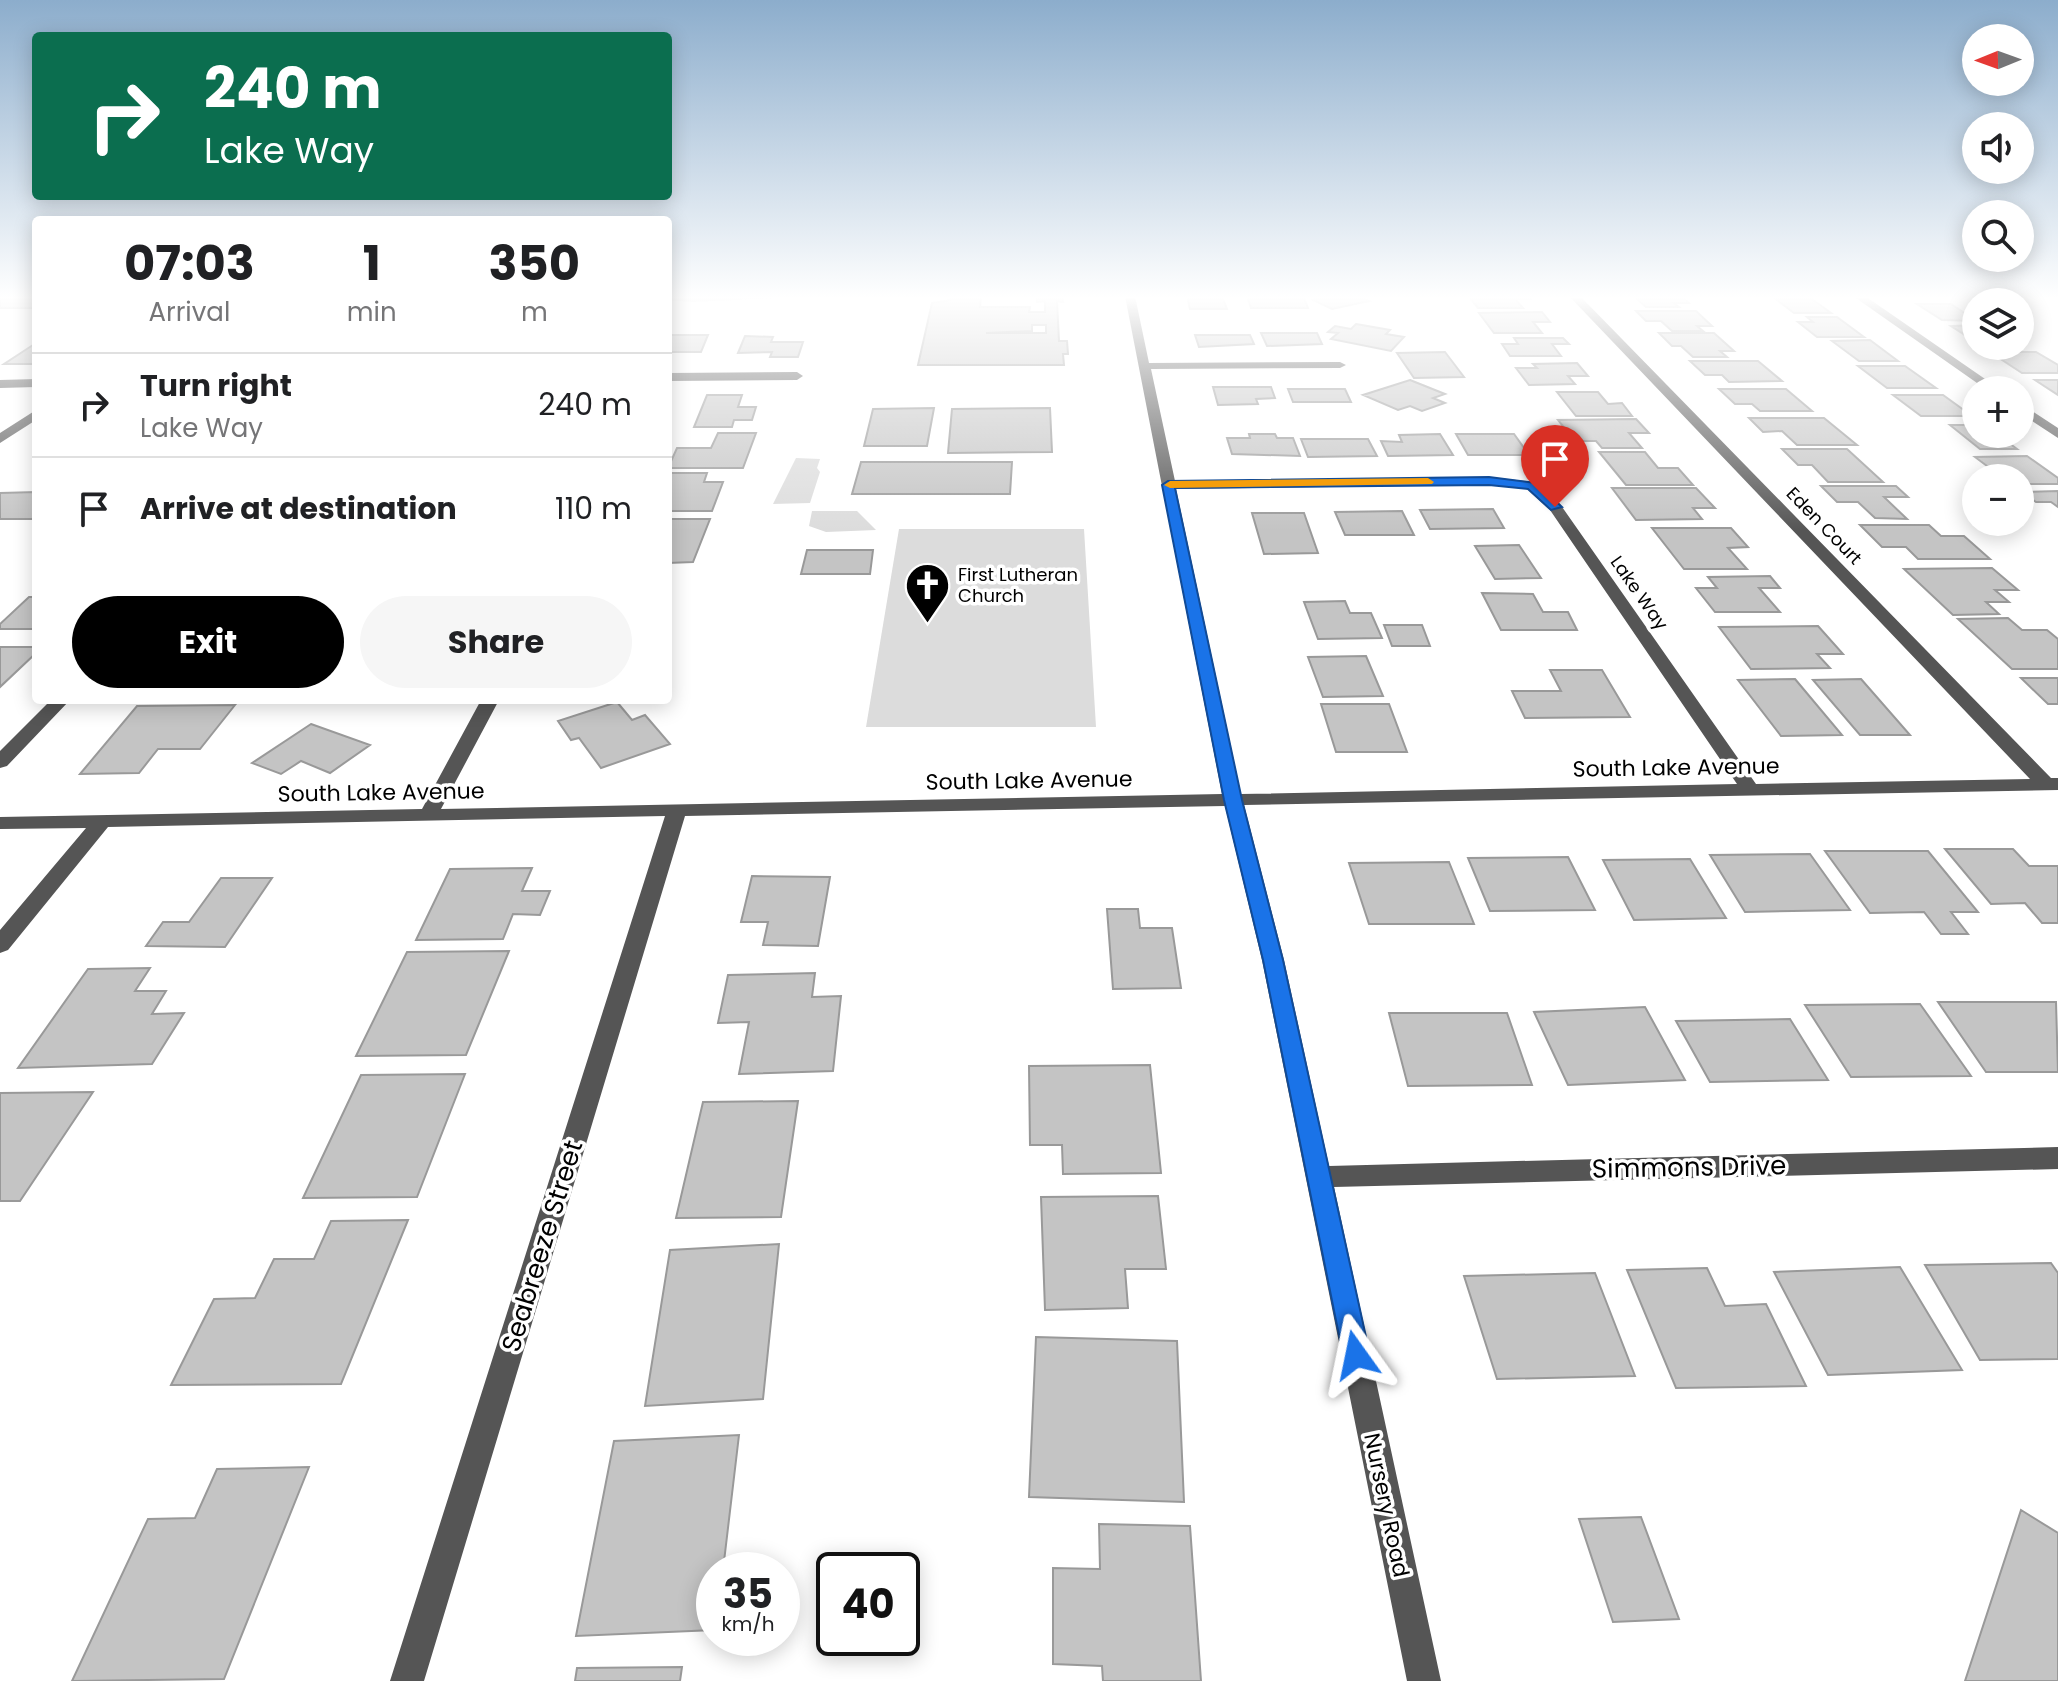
<!DOCTYPE html>
<meta charset="utf-8">
<style>
body{margin:0;font-family:Poppins,sans-serif;background:#f6f6f6;color:#202124;height:100vh;display:flex;flex-direction:column;font-size:30px;white-space:nowrap}
*{box-sizing:border-box;margin:0}
p{font-size:26px;color:#757577}
.icon{flex:none;width:44px;height:44px;fill:none;stroke:currentColor;stroke-width:2;stroke-linecap:round;stroke-linejoin:round}
.map{position:relative;flex:1;overflow:hidden}
.details{position:absolute;left:32px;top:216px;width:640px;height:488px;display:flex;flex-direction:column;background:#fff;border-radius:8px;box-shadow:0 4px 20px #0003}
.details>*{flex:none}
.top-card{position:absolute;left:32px;top:32px;width:640px;height:168px;border-radius:8px;box-shadow:0 4px 20px #0003;background:#0b6e4f;color:#fff;overflow:hidden}
.needle{width:52px;rotate:269deg}
.tools{position:absolute;left:1962px;top:24px;display:grid;gap:16px}
.tools a{display:grid;place-items:center;width:72px;height:72px;border-radius:50%;background:#fff;box-shadow:0 4px 20px #0003;font-size:40px}
.speed{position:absolute;left:696px;top:1552px;display:flex;gap:16px;font-size:40px;font-weight:700;text-align:center}
.speed>*{display:grid;place-content:center;width:104px;height:104px;border-radius:50%;background:#fff;box-shadow:0 4px 20px #0003;line-height:1}
.speed small{font-size:20px;font-weight:400}
.speed .limit{border:4px solid #111;border-radius:12px;background:#fff;color:#111}
.pin{position:absolute;display:grid;place-items:center;width:68px;height:68px;color:#fff;margin:-82px -34px;border-radius:50% 50% 50% 0;rotate:-45deg;box-shadow:0 0 8px #0007}
.pin .icon{rotate:45deg}
.me{position:absolute;width:88px;margin:-44px;rotate:348deg;stroke-linejoin:round;filter:drop-shadow(0 0 6px #0008)}
.turn{display:flex;align-items:center;gap:28px;height:168px;padding:0 40px;font-size:36px}
.turn .icon{width:104px;height:104px;stroke-width:2.5}
.turn b{display:block;font-size:56px;line-height:68px}
.eta{display:flex;justify-content:space-evenly;align-items:center;height:136px;text-align:center}
.eta b{font-size:48px;font-weight:700;line-height:56px}
.primary-button{display:flex;gap:16px;margin-top:auto;padding:16px 40px}
.primary-button a{flex:1;height:92px;border-radius:48px;background:#000;color:#fff;font-size:32px;font-weight:700;line-height:92px;text-align:center}
.primary-button a+a{background:#f6f6f6;color:#202124}
ul{padding:0;list-style:none}
li{display:flex;align-items:center;gap:24px;height:104px;padding:0 40px;border-top:2px solid #e0e0e0}
li div{flex:1}
li b{display:block;font-size:30px}
li em{font-style:normal}
.map>svg:first-child{display:block}
.green{fill:#dcdcdc}
.water{fill:#a3a3a3}
.building{fill:#c4c4c4;stroke:#999;stroke-width:2;fill-rule:evenodd}
.lines{fill:none;stroke-linecap:round;stroke-linejoin:round}
.minor{fill:#555;fill-rule:evenodd}
.route{fill:#1a73e8;stroke:#114b97;stroke-width:2}
.slow{fill:#f59e0b}
.labels{text-anchor:middle;stroke-width:7;stroke-linejoin:round;paint-order:stroke}
.far-street-label{font-size:18px;fill:#000;stroke:#fff}
.far-poi-label{font-size:18px;fill:#000;stroke:#fff;text-anchor:start}
.street-label{font-size:22px;fill:#000;stroke:#fff}
.near-street-label{font-size:26px;fill:#000;stroke:#fff}
</style>
<div class="map">
<svg width="2058" height="1681" viewBox="0 0 2058 1681">
<rect width="100%" height="100%" fill="#fff"/>
<path class="green" d="M796 458 820 459 817 468 820 472 810 503 773 504Z
M812 511H857L876 530 826 532 809 526Z
M899 529H1084L1096 727H866Z"/>
<path class="water" d="M668 296H814L693 302 668 300Z"/>
<path class="building" d="M0 296H36V308H0Z
M952 296H981L980 307H1030L1029 312H1045V301L1037 302 1036 296H1062L1063 302 1057 301 1059 341H1067L1068 354H1063L1064 365H918L932 303 951 300ZM1032 325H1046V333H986L1032 331Z
M1187 296H1222L1227 309H1190Z
M1335 296H1356L1369 301 1332 309 1313 300Z
M1468 296H1527L1530 299H1515L1523 308H1478Z
M1620 296H1681L1689 303H1674L1679 307H1646L1635 297Z
M1773 297H1809L1831 313H1794Z
M1304 298 1308 308H1251L1248 299Z
M1917 304H1951L1976 321 1942 320Z
M1636 311H1696L1712 326H1697L1703 331H1672L1661 321H1646Z
M1542 312 1550 322H1533L1542 333H1494L1479 313Z
M1807 317H1837L1864 337H1817L1798 322H1813Z
M1356 324 1390 330 1386 334 1404 337 1391 351 1331 339 1338 333 1328 332 1335 326 1351 329Z
M1976 325V342L1951 326Z
M1261 333H1317L1322 344 1267 346Z
M1659 333H1714L1734 351H1720L1727 357H1693L1681 346H1672Z
M668 335H708L701 352H668Z
M1195 335H1250L1254 344 1199 347Z
M745 336 773 337 771 342H803L798 357H770L772 352 738 353Z
M1514 338H1563L1569 344H1552L1561 356H1510L1502 344H1518Z
M1870 340 1898 361H1859L1832 341Z
M36 343V364H4Z
M1445 352 1464 377 1414 378 1397 353Z
M1990 352H2036L2058 365V373H2022Z
M1690 361H1758L1782 381 1729 382 1722 375H1705Z
M1577 363 1588 376H1568L1575 384 1529 385 1516 368H1537L1533 364Z
M1858 366H1905L1936 388H1887Z
M1410 380 1445 394 1433 398 1445 403 1422 411 1410 406 1398 410 1363 395Z
M2035 380H2058V395Z
M1213 387H1271L1275 398 1256 399 1258 404 1218 405Z
M1288 389H1345L1351 402H1293Z
M1719 389H1786L1812 411H1760L1752 404H1735Z
M1557 392H1598L1608 404 1622 403 1632 416H1576Z
M707 395H742L738 407H756L752 420H734L732 427H694Z
M1893 395H1943L1972 416H1921Z
M934 408 927 446H864L873 409Z
M1050 408 1052 452 948 453 952 409Z
M1749 418H1824L1857 445H1797L1782 431 1763 432Z
M1636 419 1649 433H1629L1642 448H1602L1596 441H1575L1558 420Z
M1950 425H1976V434H1997L2017 449H1980Z
M718 433H756L743 468H668L677 448H711Z
M1249 434H1275L1277 438H1293L1300 456 1232 454 1227 438H1250Z
M1440 434 1453 455 1388 456 1381 441 1402 442 1399 435Z
M1456 434H1514L1529 455H1468Z
M1301 439H1368L1377 456 1308 457Z
M1782 449H1847L1883 482H1828L1812 465H1798Z
M1599 452H1645L1658 468H1678L1693 485H1626Z
M2027 456 2058 478V484H2020V478H2003L1975 457Z
M861 462H1012L1010 494H852Z
M671 473H707L704 482H723L712 511H668V481Z
M1821 486H1896L1908 497H1884L1907 519 1875 518 1858 502H1837Z
M1612 488H1696L1715 508H1693L1702 519 1636 520Z
M2058 491V507L2051 502H2036L2022 492Z
M36 492V516L32 519H0V493Z
M1493 509 1504 528 1430 529 1420 510Z
M1402 511 1414 535H1345L1335 512Z
M1252 513H1304L1318 553 1264 554Z
M668 519H710L693 562 668 563Z
M1860 525H1929L1941 536H1964L1990 559H1918L1906 547H1882Z
M1652 528H1731L1748 547 1728 548 1747 569H1684Z
M1519 545 1541 578 1495 579 1475 546Z
M807 550H873L870 574H801Z
M1992 568 2018 590H1995L2009 602H1986L1999 614 1953 615 1904 569Z
M1770 576 1780 588H1759L1780 612H1715L1696 588H1717L1708 577Z
M1482 593 1533 594 1543 612H1568L1577 630H1501Z
M29 597H36V629H0V624Z
M1345 601 1350 613H1371L1382 638 1318 639 1304 602Z
M2008 618 2022 630H2047L2058 639V669H2012L1958 619Z
M1384 625H1422L1430 646H1392Z
M1818 626 1843 654H1817L1830 668 1751 669 1719 627Z
M0 647H36V653L0 687Z
M1366 656 1383 696 1323 697 1308 657Z
M1550 670H1602L1630 717 1525 718 1512 691H1561Z
M2021 678H2058V704H2048Z
M1795 679 1842 735 1781 736 1738 680Z
M1861 679 1910 735H1860L1813 680Z
M617 702 632 720 645 715 670 744 601 768 579 738 571 740 558 721Z
M1321 704H1389L1407 752H1336Z
M235 705 200 749H158L139 773 80 774 137 706Z
M311 724 370 745 330 773 301 761 281 774 252 763Z
M1945 849H2013L2029 866H2058V923H2042L2025 903 1991 904Z
M1825 851H1928L1978 912H1951L1968 934H1941L1924 912 1870 913Z
M1810 854 1850 910 1745 912 1710 855Z
M1568 857 1595 910 1490 911 1468 858Z
M1690 859 1726 918 1634 920 1603 860Z
M1449 862 1474 924H1369L1349 863Z
M532 868 522 891H550L540 915 513 914 503 939 416 940 450 869Z
M752 876 830 877 818 946 763 945 768 922H741Z
M221 878H272L225 947 146 946 163 922H189Z
M1107 909H1138L1140 928H1172L1181 988 1113 989Z
M509 951 466 1055 356 1056 407 952Z
M150 968 135 991H166L152 1014 184 1013 152 1064 18 1068 88 969Z
M815 973 812 997 841 996 833 1071 739 1074 749 1022 718 1023 728 975Z
M1938 1002H2056L2058 1072H1986Z
M1920 1004 1971 1076 1851 1077 1805 1005Z
M1645 1007 1685 1080 1568 1085 1534 1012Z
M1389 1013H1507L1532 1085 1408 1086Z
M1790 1019 1828 1080 1710 1082 1676 1021Z
M1150 1065 1161 1173 1063 1174 1062 1145H1030L1029 1066Z
M465 1074 417 1197 303 1198 361 1075Z
M93 1092 20 1201H0V1093Z
M798 1101 781 1217 676 1218 703 1102Z
M1158 1196 1166 1269H1125L1128 1308 1045 1310 1041 1197Z
M408 1220 341 1384 171 1385 214 1299 255 1298 274 1259H314L331 1221Z
M779 1244 763 1399 645 1406 670 1250Z
M2051 1263 2058 1273V1359L1980 1360 1925 1265Z
M1900 1267 1962 1370 1828 1375 1774 1272Z
M1707 1268 1725 1306 1766 1304 1806 1386 1676 1388 1627 1270Z
M1595 1273 1635 1376 1497 1379 1464 1276Z
M1036 1337 1177 1341 1184 1502 1029 1497Z
M739 1435 723 1570H714V1630L576 1636 614 1441Z
M309 1467 224 1679 72 1681 148 1519 195 1518 217 1469Z
M2021 1510 2058 1533V1681H1965Z
M1641 1517 1679 1619 1613 1622 1579 1519Z
M1099 1524 1190 1526 1201 1681H1103L1102 1666 1053 1664V1568L1100 1569Z
M682 1667 680 1681H575L577 1668Z"/>
<g class="lines">
<path class="minor" d="M1125 296H1135L1149 363 1340 362 1346 365 1340 368 1151 369 1175 481 1489 477 1536 482 1560 504 1756 784 2030 779 1569 296H1580L2051 778H2058V790L1244 805 1284 960 1329 1166 2058 1147V1169L1334 1187 1441 1681H1407L1262 960 1225 806 685 816 424 1681H390L665 816 108 827 8 950 0 953V930L86 828 0 829V817L422 809 481 700H499L441 809 1222 794ZM1489 485 1527 489 1550 510 1737 784 1241 794 1176 489Z
M1853 296H1865L2001 390H1987Z
M668 373 797 372 803 376 797 380 668 381Z
M36 379V387L0 388V380Z
M2020 403 2058 428V438L2020 413Z
M36 410V420L0 443V433Z
M51 700H70L7 766 0 768V751Z"/>
</g>
<linearGradient id="sky" x2="0" y2="1"><stop stop-color="#8cadcc"/><stop offset="0.56" stop-color="#fff"/><stop offset="1" stop-color="#fff" stop-opacity="0"/></linearGradient>
<rect width="2058" height="531" fill="url(#sky)"/>
<path class="route" d="M1489 477 1536 483 1562 507 1551 510 1528 489 1489 485 1175 488 1242 800 1283 960 1370 1355 1366 1363 1356 1367 1347 1363 1343 1355 1263 960 1224 800 1162 485 1168 481Z"/>
<path class="slow" d="M1428 478 1434 482 1432 484 1170 488 1164 485 1170 481Z"/>
<defs>
<symbol id="church-pin" viewBox="-11 -11 22 30"><path d="M0 17L-7.5 6A9.5 9.5 0 1 1 7.5 6Z" fill="#000" stroke="#fff"/><path d="M-1.2-6h2.4v3.5h3.3v2.4h-3.3V6h-2.4V-.1h-3.3v-2.4h3.3Z" fill="#fff"/></symbol>
</defs>
<g fill-rule="evenodd">
<use href="#church-pin" x="902" y="560" width="51" height="69"/>
</g>
<g class="labels">
<g class="far-street-label">
<text transform="translate(1824 526) rotate(46)" y="6">Eden Court</text>
<text transform="translate(1639 593) rotate(55)" y="6">Lake Way</text>
</g>
<g class="far-poi-label">
<text x="958" y="581">First Lutheran<tspan x="958" dy="21">Church</tspan></text>
</g>
<g class="street-label">
<text transform="translate(1676 767) rotate(-1)" y="8">South Lake Avenue</text>
<text transform="translate(1029 780) rotate(-1)" y="8">South Lake Avenue</text>
<text transform="translate(381 792) rotate(-1)" y="8">South Lake Avenue</text>
<text transform="translate(1387 1505) rotate(78)" y="8">Nursery Road</text>
</g>
<g class="near-street-label">
<text transform="translate(1689 1167) rotate(-1)" y="9">Simmons Drive</text>
<text transform="translate(542 1246) rotate(-73)" y="9">Seabreeze Street</text>
</g>
</g>
</svg>
<div class="tools">
<a><svg class="needle" viewBox="-14 -14 28 28"><path d="M0-13l5 13h-10z" fill="#e53935"/><path d="M0 13l5-13h-10z" fill="#757577"/></svg></a>
<a><svg class="icon" aria-label="sound" viewBox="0 0 24 24"><path d="M4 9h4l5-4v14l-5-4H4zM17 9q2 3 0 6"/></svg></a>
<a><svg class="icon" aria-label="search" viewBox="0 0 24 24"><circle cx="10" cy="10" r="6"/><path d="M15 15l6 6"/></svg></a>
<a><svg class="icon" aria-label="layers" viewBox="0 0 24 24"><path d="M12 4l9 5-9 5-9-5zM3 14l9 5 9-5"/></svg></a>
<a>+</a>
<a>−</a>
</div>
<div class="speed"><div>35<small>km/h</small></div><div class="limit">40</div></div>
<div class="pin" style="left:1555px;top:507px;background:#d93025"><svg class="icon" aria-label="arrive" viewBox="0 0 24 24"><path d="M6 21V4h12l-3 4 3 4H6"/></svg></div>
<svg class="me" style="left:1356px;top:1355px" viewBox="-20 -20 40 40"><path d="M0-17L14 15 0 8-14 15z" fill="#1a73e8" stroke="#fff" stroke-width="4"/></svg>
<div class="top-card">
<div class="turn"><svg class="icon" aria-label="right" viewBox="0 0 24 24"><path d="M7 20v-9h11M14 6l5 5-5 5"/></svg><div><b>240 m</b>Lake Way</div></div>
</div>
<section class="details">
<div class="eta">
<div><b>07:03</b><p>Arrival</p></div>
<div><b>1</b><p>min</p></div>
<div><b>350</b><p>m</p></div>
</div>
<ul>
<li><svg class="icon" aria-label="right" viewBox="0 0 24 24"><path d="M7 20v-9h11M14 6l5 5-5 5"/></svg><div><b>Turn right</b><p>Lake Way</p></div><em>240 m</em></li>
<li><svg class="icon" aria-label="arrive" viewBox="0 0 24 24"><path d="M6 21V4h12l-3 4 3 4H6"/></svg><div><b>Arrive at destination</b></div><em>110 m</em></li>
</ul>
<div class="primary-button"><a>Exit</a><a>Share</a></div>
</section>
</div>
